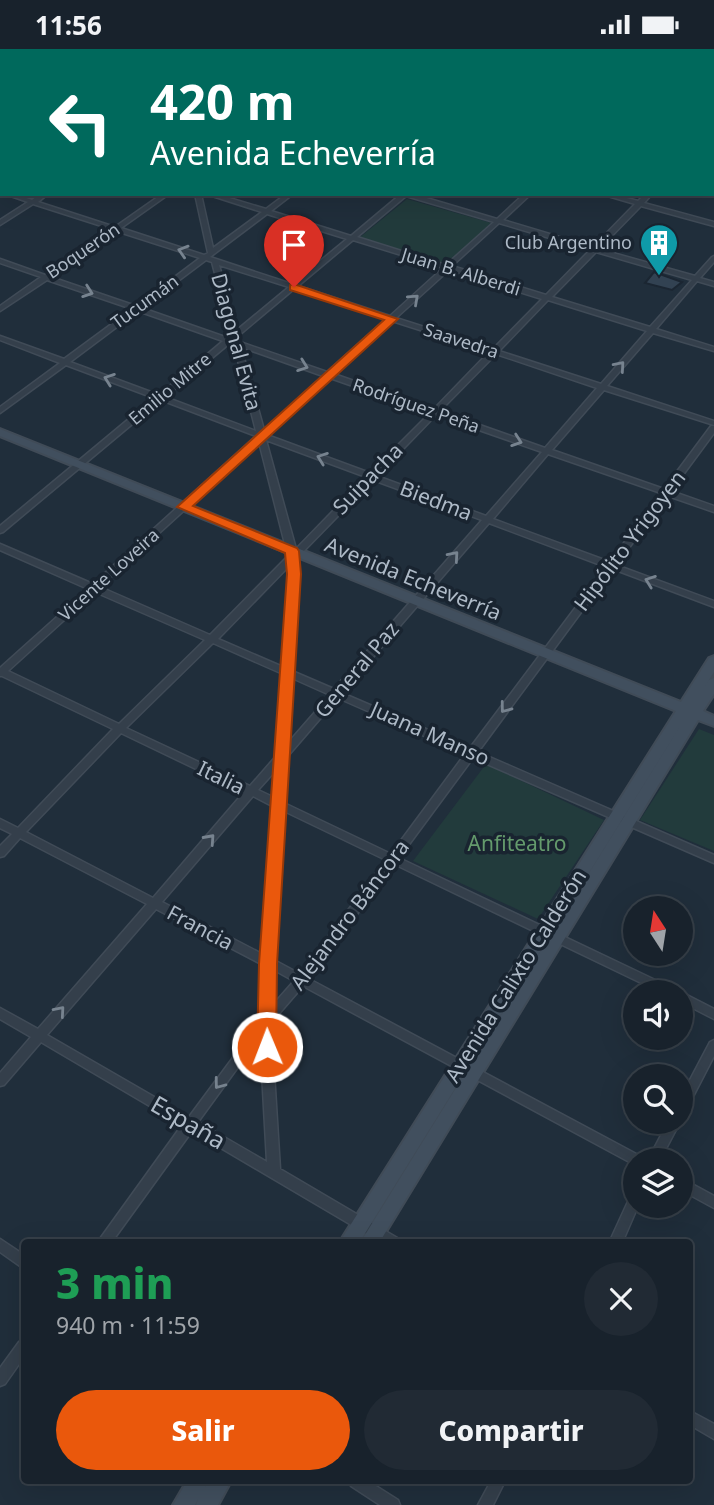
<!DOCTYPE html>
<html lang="es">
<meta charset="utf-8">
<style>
body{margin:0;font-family:"Noto Sans",sans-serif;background:#212a34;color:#f1f3f6;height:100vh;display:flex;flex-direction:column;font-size:26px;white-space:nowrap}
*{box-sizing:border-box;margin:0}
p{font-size:23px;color:#9fa4a9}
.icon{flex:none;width:38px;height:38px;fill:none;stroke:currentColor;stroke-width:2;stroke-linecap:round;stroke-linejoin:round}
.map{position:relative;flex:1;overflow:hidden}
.sheet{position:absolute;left:21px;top:1190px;width:672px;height:245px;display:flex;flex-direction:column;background:#18222c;border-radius:7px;box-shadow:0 7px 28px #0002,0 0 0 2px #363f48}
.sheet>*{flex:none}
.guide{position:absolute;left:0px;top:0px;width:714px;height:147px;box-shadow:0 7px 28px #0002,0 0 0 2px #363f48;background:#00695c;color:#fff;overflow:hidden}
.needle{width:46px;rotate:348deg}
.buttons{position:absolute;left:623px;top:847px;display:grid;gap:14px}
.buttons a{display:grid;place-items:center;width:70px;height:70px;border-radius:50%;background:#18222c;box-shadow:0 7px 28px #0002,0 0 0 2px #363f48;font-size:35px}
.pin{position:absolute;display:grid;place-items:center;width:60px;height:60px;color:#fff;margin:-72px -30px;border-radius:50% 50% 50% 0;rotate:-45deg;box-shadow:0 0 7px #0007}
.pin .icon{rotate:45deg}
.me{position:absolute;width:77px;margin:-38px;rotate:359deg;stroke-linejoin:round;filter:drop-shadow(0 0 5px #0008)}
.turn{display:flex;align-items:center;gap:24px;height:147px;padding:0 35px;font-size:32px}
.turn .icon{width:91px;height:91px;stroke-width:2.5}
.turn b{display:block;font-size:49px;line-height:60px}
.round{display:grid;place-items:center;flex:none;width:74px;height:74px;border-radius:37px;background:#212a34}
.headline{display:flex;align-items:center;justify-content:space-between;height:119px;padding:0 35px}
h1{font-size:42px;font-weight:800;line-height:52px;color:#1e9e55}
.primary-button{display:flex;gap:14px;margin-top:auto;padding:14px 35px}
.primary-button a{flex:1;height:80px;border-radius:42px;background:#ea580c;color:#fff;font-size:28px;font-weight:800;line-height:80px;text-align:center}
.primary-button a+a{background:#212a34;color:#f1f3f6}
.status{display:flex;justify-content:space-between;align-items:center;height:49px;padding:0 35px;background:#18222c;direction:ltr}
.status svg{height:19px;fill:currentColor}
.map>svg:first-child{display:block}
.green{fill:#223b3c}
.building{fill:#324252;stroke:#1b2632;stroke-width:2}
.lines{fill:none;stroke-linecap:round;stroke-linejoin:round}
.minor-casing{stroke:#404b57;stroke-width:3}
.secondary-casing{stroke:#404b57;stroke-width:4}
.minor{fill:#343f4b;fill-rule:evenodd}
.secondary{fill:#414f5e;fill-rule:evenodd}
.oneway{stroke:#77838f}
.route{fill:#ea580c;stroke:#983908;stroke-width:2}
.labels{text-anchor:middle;stroke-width:7;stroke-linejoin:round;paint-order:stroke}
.far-poi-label{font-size:18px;fill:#aebac7;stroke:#192430;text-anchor:end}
.far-street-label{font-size:18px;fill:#aebac7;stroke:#192430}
.street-label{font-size:21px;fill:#aebac7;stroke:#192430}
.park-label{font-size:21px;fill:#649a6c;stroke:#192430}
.near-street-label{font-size:24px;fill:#aebac7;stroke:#192430}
</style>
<div class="status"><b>11:56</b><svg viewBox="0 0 49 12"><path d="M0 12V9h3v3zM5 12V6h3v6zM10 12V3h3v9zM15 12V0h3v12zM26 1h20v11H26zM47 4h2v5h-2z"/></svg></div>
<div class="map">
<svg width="714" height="1456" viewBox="0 0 714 1456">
<rect width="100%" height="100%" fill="#202e3b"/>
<path class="green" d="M407 150 495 175 448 216 359 189Z
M699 680 714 686V802L640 771Z
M486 715 604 771 538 870 413 812Z"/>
<path class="building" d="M654 223 682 233 672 241 645 234Z"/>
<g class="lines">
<defs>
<path id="minor" d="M52 0H59L57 2H51Z
M72 0H80L83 2H75Z
M244 0H253L256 2H247Z
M268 0H275L273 2H267Z
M373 0H380L378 2H372Z
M414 0H423L426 2H417Z
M478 0H485L483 2H477Z
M685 0H691L689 2H684Z
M2 28V32L0 33V29Z
M714 75V79L712 80V76Z
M0 79H2V83H0Z
M712 119H714V123H712Z
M0 141H2V145H0Z
M5 145H15L32 151 40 145H48L38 153 115 178 162 145H169L121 179 204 206 208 204 195 145H201L213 199 262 163 206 145H216L266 160 286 145H293L271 162 351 187 401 145H413L497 170 524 145H531L503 171 593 198 635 155 601 145H612L638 152 645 145H652L644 154 714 173V177L641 157 599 200 695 227 712 208 714 207V213L700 229 714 233V237L697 232 656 280 714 298V302L653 284 607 337 714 372V376L604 341 552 401 664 440 711 377H714V384L671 442 714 457V463L668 447 616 516 714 552V558L613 520 478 703 714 806V814L473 709 399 809 674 940 675 943H660L394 815 309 930 640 1107 642 1111H635V1116L303 937 271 974 280 1120 399 1190 401 1194H382L192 1082 111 1194H97L182 1076 41 993 4 1036 0 1037V1024L31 988 0 970V959L38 980 147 855 20 789 4 807 0 808V797L12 785 0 779V770L18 779 113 680 2 627H0V619L88 540 0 501V495L93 535 256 387 161 351 3 483 0 484V477L154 349 66 316 0 364V358L60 314 0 291V287L64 310 132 260 47 231 0 262V257L41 228 0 214V210L45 226 111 180 33 155 0 176V171L28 153ZM406 147 494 173 446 216 357 188ZM267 165 347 190 292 235 210 208ZM499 174 590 201 546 246 452 217ZM116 182 200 209 136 257 51 228ZM353 191 443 219 390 267 298 237ZM596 203 692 231 650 278 552 248ZM206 211 212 213 231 286 228 289 142 259ZM219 216 289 238 237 281ZM449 221 542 250 493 300 396 269ZM294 240 386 270 327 323 240 293 238 287ZM548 251 647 282 601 335 499 302ZM138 262 223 292 159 346 70 313ZM392 272 489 303 434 360 334 325ZM230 294 234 296 256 382 165 348ZM241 298 323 327 264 381ZM496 305 597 339 545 399 440 362ZM330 329 430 364 370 424 267 386ZM436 366 542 403 486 467 377 427ZM266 391 366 428 296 500ZM259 393 288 507 210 586 100 538ZM548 405 661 444 610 513 493 470ZM373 431 482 471 334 640 292 622 298 525 297 509ZM489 474 606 518 470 699 342 644ZM289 517 283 618 218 590ZM95 543 205 591 119 675 8 622ZM213 594 283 625 278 705 250 737 126 679ZM292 629 330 646 288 694ZM338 649 465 705 391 805 284 754 287 708ZM121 684 244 743 153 849 26 783ZM277 720 275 749 258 741ZM253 747 274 758 264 906 162 853ZM284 762 386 811 300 925 274 911ZM156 860 263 916 260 972 189 1068 47 986ZM274 921 294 932 271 958ZM260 988 267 1113 198 1073Z
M681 943 714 960V970L681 953Z
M714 991V1007L685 1063 681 1064V1048L710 993Z
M668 1073H680L660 1111H648Z
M681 1129 714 1147V1159L681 1141Z
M635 1144V1157H638L622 1194H609L631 1146Z
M0 1190 24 1206V1219L20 1217 0 1203Z
M24 1291V1308L5 1335 0 1337V1319L19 1293Z
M690 1362 714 1375V1390L690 1376Z
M349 1432H368L398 1451 400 1456H380L351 1437Z
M491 1432H505L493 1456H478Z"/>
<path id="secondary" d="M159 0H168L157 2Z
M575 0 590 2H577Z
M591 0 606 2H593Z
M712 26H714V30H712Z
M0 94H2L0 100Z
M0 380 681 653 709 609 714 607V623L692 658 709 631 714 629V645L703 662 714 667V677L698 671 379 1194H360L687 666 359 1194H339L676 662 0 387Z
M187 1432H208L205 1438 210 1432H231L218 1456H196L198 1450 195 1456H173Z"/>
</defs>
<use href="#minor" class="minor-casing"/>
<use href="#secondary" class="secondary-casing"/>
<use href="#minor" class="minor"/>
<use href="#secondary" class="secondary"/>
</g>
<defs><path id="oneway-chevron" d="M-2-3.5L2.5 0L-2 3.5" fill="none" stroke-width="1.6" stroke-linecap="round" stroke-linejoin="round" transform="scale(1.75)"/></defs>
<g class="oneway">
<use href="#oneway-chevron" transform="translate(183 202) rotate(-163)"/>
<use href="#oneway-chevron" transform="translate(88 243) rotate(19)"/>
<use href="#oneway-chevron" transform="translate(414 250) rotate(-42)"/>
<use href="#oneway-chevron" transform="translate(303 317) rotate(20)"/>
<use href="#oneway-chevron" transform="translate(620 317) rotate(-49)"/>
<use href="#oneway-chevron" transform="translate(109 330) rotate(-160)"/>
<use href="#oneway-chevron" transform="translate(517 392) rotate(19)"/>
<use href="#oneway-chevron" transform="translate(322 409) rotate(-160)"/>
<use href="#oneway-chevron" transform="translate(454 507) rotate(-49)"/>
<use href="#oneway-chevron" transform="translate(650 532) rotate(-160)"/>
<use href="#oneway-chevron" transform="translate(505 659) rotate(127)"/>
<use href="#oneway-chevron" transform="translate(210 790) rotate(-48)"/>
<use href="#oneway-chevron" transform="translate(60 962) rotate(-49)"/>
<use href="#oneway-chevron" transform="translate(219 1035) rotate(127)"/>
</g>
<path class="route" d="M294 235 398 270 193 457 297 499 299 502 301 525 277 915 276 998 273 1004 267 1006 260 1004 257 998 259 915 287 525 285 504 177 458 384 271 290 241V236Z"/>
<defs>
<symbol id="building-pin" viewBox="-11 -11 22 30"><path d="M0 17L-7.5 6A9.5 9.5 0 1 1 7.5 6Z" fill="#0f9aa8" stroke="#192430"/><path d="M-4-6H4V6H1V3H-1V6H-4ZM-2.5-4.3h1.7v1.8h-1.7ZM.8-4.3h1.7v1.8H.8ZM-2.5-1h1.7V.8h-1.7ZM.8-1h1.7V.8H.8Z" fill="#fff"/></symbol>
</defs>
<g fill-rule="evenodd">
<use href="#building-pin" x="637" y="172" width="44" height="60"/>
</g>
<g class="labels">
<g class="far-poi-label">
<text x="632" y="200">Club Argentino</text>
</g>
<g class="far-street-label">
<text transform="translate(83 202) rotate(-34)" y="6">Boquerón</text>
<text transform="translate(461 223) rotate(17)" y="6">Juan B. Alberdi</text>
<text transform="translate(145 253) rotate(-36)" y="6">Tucumán</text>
<text transform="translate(461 292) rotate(18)" y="6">Saavedra</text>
<text transform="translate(170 340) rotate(-40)" y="6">Emilio Mitre</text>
<text transform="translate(416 357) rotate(19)" y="6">Rodríguez Peña</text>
<text transform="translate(109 526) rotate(-42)" y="6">Vicente Loveira</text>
</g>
<g class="street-label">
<text transform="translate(236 293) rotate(75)" y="7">Diagonal Evita</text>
<text transform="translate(368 430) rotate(-46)" y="7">Suipacha</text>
<text transform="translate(436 452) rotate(21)" y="7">Biedma</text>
<text transform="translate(630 492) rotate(-53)" y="7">Hipólito Yrigoyen</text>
<text transform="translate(413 530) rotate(22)" y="7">Avenida Echeverría</text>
<text transform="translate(357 621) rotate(-50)" y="7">General Paz</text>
<text transform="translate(430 685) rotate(24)" y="7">Juana Manso</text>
<text transform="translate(221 729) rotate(26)" y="7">Italia</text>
<text transform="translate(350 866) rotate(-53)" y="7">Alejandro Báncora</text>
<text transform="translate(200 879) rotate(28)" y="7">Francia</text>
<text transform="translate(516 927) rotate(-58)" y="7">Avenida Calixto Calderón</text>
</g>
<g class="park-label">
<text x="517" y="802">Anfiteatro</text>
</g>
<g class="near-street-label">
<text transform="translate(188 1074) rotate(30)" y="8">España</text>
</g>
</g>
</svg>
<div class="buttons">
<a><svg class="needle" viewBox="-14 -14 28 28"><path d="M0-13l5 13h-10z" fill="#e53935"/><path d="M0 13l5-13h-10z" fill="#9fa4a9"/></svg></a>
<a><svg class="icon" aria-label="sound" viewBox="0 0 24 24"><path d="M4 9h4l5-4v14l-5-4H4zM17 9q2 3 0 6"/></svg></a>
<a><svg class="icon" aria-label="search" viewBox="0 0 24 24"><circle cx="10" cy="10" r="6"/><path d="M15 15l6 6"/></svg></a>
<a><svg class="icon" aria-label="layers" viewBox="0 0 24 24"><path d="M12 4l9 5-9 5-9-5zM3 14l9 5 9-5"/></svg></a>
</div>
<div class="pin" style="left:294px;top:238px;background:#d93025"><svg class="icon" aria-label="arrive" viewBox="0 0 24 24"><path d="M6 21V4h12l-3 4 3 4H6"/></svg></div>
<svg class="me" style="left:267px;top:998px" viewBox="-20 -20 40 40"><circle r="17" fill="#ea580c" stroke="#fff" stroke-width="3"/><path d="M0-11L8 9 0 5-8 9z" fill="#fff"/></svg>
<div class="guide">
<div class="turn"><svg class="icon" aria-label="left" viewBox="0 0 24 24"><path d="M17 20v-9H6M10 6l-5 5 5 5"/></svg><div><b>420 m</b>Avenida Echeverría</div></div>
</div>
<section class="sheet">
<div class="headline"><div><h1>3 min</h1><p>940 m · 11:59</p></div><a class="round"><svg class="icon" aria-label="close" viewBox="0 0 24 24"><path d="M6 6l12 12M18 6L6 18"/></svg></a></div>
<div class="primary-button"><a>Salir</a><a>Compartir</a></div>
</section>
</div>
